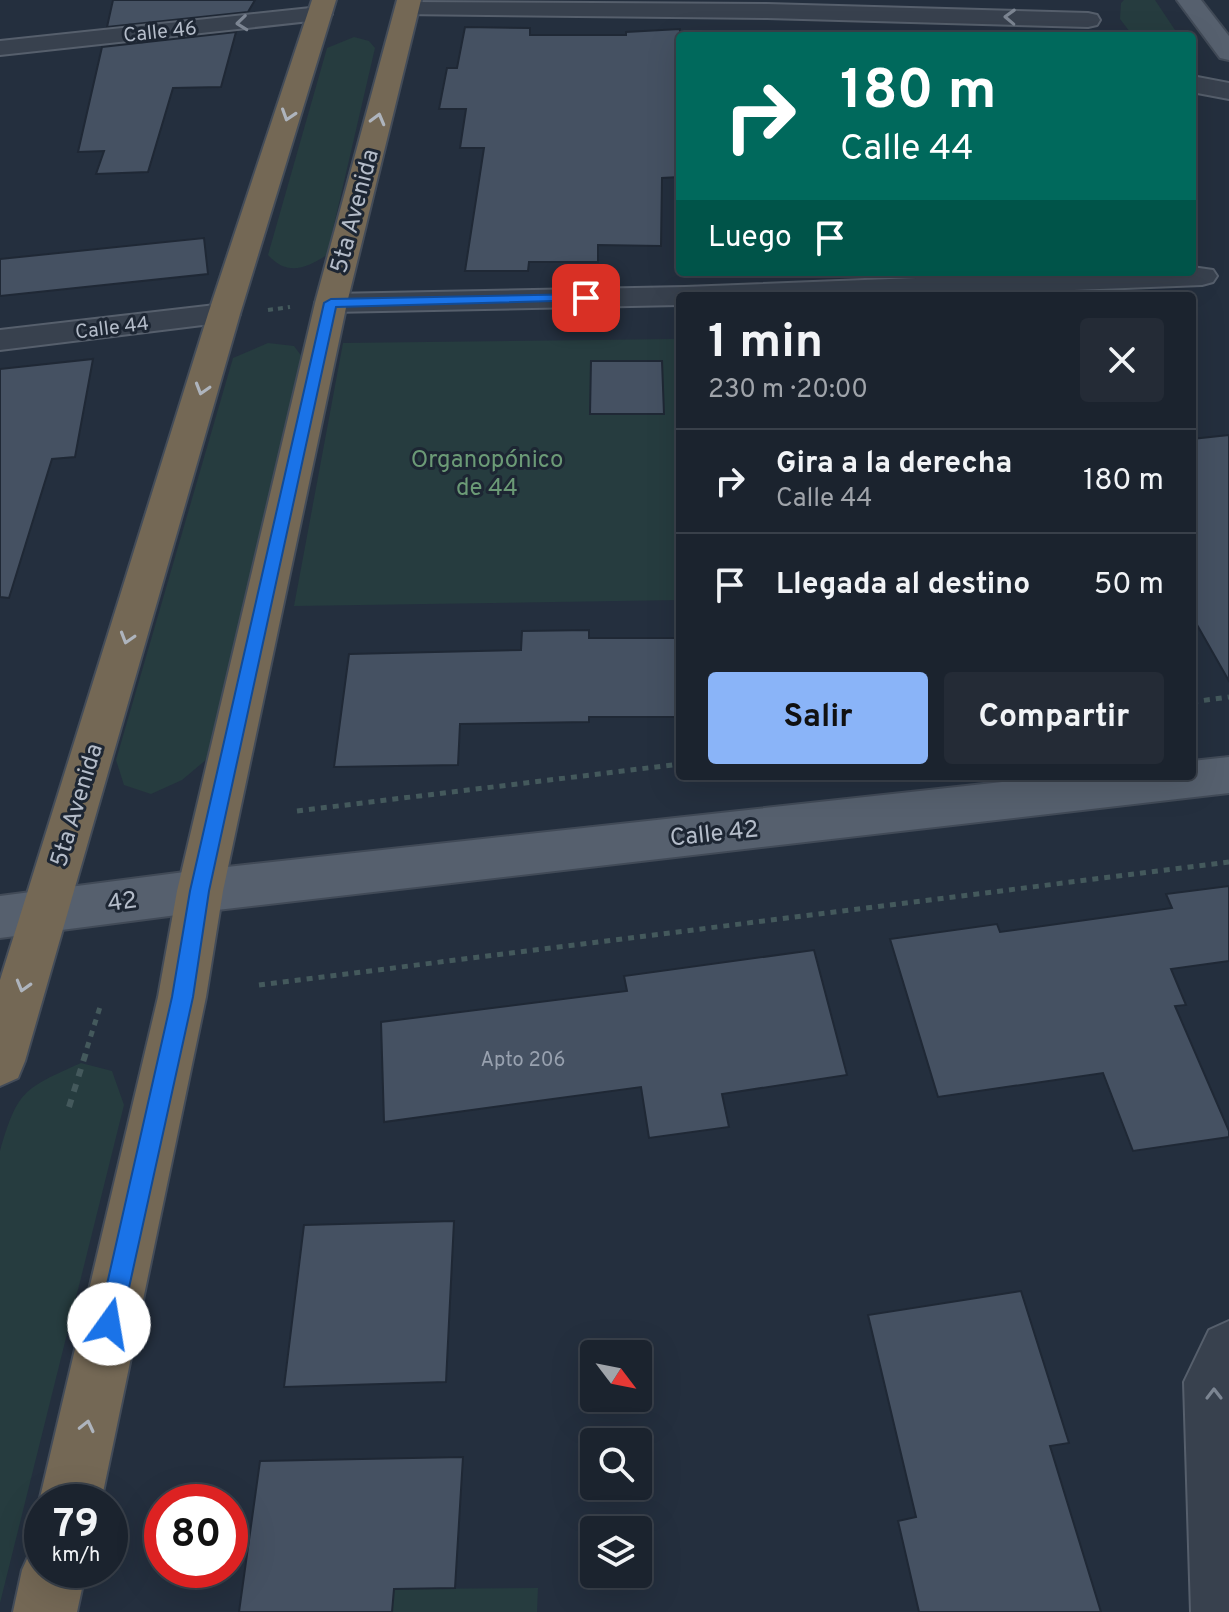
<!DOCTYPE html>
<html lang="es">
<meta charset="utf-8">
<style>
body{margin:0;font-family:Overpass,sans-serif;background:#242b36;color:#f1f3f6;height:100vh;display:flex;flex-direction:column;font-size:30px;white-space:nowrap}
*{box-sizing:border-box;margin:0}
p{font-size:26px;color:#a0a4aa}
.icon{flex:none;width:44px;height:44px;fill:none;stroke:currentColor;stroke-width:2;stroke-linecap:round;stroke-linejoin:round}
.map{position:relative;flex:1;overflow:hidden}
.drawer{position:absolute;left:676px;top:292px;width:520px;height:488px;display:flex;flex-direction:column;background:#1b232e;border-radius:8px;box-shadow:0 8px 32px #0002,0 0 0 2px #39404a}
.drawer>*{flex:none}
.guide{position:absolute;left:676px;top:32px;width:520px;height:244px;border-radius:8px;box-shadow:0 8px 32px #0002,0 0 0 2px #39404a;background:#00695c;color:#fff;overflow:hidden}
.needle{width:52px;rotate:122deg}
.buttons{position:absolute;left:580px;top:1340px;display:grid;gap:16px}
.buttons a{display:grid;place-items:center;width:72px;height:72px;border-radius:8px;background:#1b232e;box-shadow:0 8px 32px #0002,0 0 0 2px #39404a;font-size:40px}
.speed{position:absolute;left:24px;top:1484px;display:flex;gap:16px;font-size:40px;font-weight:700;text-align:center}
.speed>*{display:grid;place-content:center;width:104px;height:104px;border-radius:50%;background:#1b232e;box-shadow:0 8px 32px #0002,0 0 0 2px #39404a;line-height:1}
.speed small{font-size:20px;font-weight:400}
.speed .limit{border:12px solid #d22;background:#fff;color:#111}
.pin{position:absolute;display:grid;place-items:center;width:68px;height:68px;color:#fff;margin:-34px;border-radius:16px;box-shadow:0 4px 12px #0006}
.me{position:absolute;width:88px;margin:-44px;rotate:13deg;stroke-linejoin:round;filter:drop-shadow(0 0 6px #0008)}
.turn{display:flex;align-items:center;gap:28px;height:168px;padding:0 32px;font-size:36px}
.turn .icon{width:104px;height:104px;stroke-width:2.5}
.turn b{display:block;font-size:56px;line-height:68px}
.then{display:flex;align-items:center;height:76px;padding:0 32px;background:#0003;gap:16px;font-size:30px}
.round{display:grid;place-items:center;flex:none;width:84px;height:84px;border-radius:8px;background:#242b36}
.head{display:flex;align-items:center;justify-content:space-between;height:136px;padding:0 32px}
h1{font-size:48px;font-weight:700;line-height:60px}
.action{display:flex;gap:16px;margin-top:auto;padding:16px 32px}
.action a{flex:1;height:92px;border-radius:8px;background:#8ab4f8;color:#111;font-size:32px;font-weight:700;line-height:92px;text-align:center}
.action a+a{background:#242b36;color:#f1f3f6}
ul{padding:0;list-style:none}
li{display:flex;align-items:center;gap:24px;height:104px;padding:0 32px;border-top:2px solid #39404a}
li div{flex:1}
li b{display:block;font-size:30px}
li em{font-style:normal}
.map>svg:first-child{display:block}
.green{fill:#263c3f}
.building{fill:#455162;stroke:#1f2835;stroke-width:2}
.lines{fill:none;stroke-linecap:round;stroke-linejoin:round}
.minor-casing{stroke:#565f6c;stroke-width:4}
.major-casing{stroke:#414a57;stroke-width:4}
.highway-casing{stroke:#434c59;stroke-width:4}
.path-far2{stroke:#44595c;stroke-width:4;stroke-dasharray:5 5;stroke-linecap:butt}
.path-far1{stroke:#44595c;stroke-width:5;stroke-dasharray:6 6;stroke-linecap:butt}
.path{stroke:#44595c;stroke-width:6;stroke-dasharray:8 8;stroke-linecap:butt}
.minor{fill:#38414e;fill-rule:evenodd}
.major{fill:#56606e;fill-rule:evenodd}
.highway{fill:#746855;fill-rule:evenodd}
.oneway{stroke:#7c8592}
.oneway2{stroke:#aeb4bd}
.route{fill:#1a73e8;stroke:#114b97;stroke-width:2}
.labels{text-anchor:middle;stroke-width:6;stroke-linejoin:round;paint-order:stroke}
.far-street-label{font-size:20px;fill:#b4bcc9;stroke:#1d2633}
.number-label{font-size:20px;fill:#98a1af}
.street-label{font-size:24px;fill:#b4bcc9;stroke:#1d2633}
.park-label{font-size:24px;fill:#6b9a76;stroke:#1d2633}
</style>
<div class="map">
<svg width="1229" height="1612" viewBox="0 0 1229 1612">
<rect width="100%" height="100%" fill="#242f3e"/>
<path class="green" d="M1124 0H1155L1179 36H1133L1120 19 1121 3Z
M354 37 369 41 375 48 327 255C305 269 287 276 268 255L327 48Z
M675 339 680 409V600L294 606 343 343Z
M268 343 294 346 303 358 207 759 182 780 151 794 124 785 116 760 233 358Z
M81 1063 112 1071 124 1105 0 1603V1151C18 1090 23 1089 81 1063Z
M538 1588 537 1612H392L394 1589Z"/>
<path class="building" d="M113 0H255L248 12 107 27Z
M465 27 530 28V35H626V32L680 29V177L662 178 661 246 598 245V262H529L528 271H465L484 148H460L466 109H439L447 68H457Z
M236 32 221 87 173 88 148 172 96 174 104 151 78 152 102 47Z
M204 238 208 274 0 296V259Z
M93 359 75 457 52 459 9 598 0 597V369Z
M591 361H662L664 414H590Z
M1229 435V681L1192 616V439Z
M589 630V638H680V717H589V722L460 724 458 765 334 767 349 654 521 650 522 631Z
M1229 886V961L1171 969 1186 1005 1175 1006 1229 1131V1137L1133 1151 1103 1073 938 1097 890 939 997 924 1000 932 1172 908 1166 894Z
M814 950 847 1075 722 1094 729 1127 649 1138 641 1087 384 1122 381 1022 627 991 624 976Z
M454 1221 446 1382 284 1387 304 1225Z
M1021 1291 1069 1443 1050 1446 1101 1612H919L898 1521 916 1517 868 1315Z
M463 1457 455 1588 394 1589 392 1612H239L260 1461Z"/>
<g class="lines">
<defs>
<path id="minor" d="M407 2 767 4 1088 13 1097 15 1100 20 1097 25 1088 27 767 18 399 14 395 9 399 4Z
M320 7 328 9 332 14 328 19 0 55V41Z
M1192 76 1229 83V99L1192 92Z
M1192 267 1213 270 1217 276 1213 282 1202 285 924 296H680V305L331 312 320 310 315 303 320 296 331 294 685 287 1067 272H1192Z
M224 304 235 307 240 314 235 321 0 350V330Z
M1229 1321V1612H1191L1184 1382 1209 1330Z"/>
<path id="major" d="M1177 0H1201L1229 36V60L1220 58Z
M1229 757V793L200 912 0 938V896L200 870 1057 776H1192V761Z"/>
<path id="highway" d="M312 0H336L240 314 25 1061 18 1078 0 1086V980L208 314Z
M397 0H421L347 303 223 891 206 997 101 1502H42V1509L39 1502 158 997 177 891 315 303Z
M42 1543V1570H86L77 1612H13L22 1570 32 1548Z"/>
</defs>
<use href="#minor" class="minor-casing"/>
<use href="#major" class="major-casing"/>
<use href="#highway" class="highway-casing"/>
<path class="path-far2" d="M268 310 290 307"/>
<path class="path-far1" d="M1192 702 1229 697
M297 811 680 764
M259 985 1229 862
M87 1048 100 1007"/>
<path class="path" d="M69 1107 88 1046"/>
<use href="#minor" class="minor"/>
<use href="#major" class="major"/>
<use href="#highway" class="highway"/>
</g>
<defs><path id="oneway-chevron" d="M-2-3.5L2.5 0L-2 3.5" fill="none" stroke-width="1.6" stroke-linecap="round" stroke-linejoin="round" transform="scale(2)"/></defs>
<g class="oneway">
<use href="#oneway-chevron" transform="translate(1010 17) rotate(-178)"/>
<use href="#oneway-chevron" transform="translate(242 23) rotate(174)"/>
<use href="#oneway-chevron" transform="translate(1214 1394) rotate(-90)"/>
</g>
<g class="oneway2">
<use href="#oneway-chevron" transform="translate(288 115) rotate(108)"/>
<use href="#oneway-chevron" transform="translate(378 119) rotate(-75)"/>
<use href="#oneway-chevron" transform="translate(202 389) rotate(107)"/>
<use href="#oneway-chevron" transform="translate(127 638) rotate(107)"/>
<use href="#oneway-chevron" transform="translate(23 986) rotate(106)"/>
<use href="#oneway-chevron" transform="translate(87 1426) rotate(-77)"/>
</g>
<path class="route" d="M586 294 590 295V300L336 307 209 891 193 997 121 1324 118 1332 109 1336 101 1332 98 1324 172 997 190 891 324 303 331 299Z"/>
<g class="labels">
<g class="far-street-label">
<text transform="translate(160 31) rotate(-6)" y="7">Calle 46</text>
<text transform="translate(112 327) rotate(-7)" y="7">Calle 44</text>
</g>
<g class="number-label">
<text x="523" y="1066">Apto 206</text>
</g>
<g class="street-label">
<text transform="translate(354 211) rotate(-75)" y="8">5ta Avenida</text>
<text transform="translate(76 805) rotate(-73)" y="8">5ta Avenida</text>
<text transform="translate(714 833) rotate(-6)" y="8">Calle 42</text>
<text transform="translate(122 901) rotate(-8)" y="8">42</text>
</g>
<g class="park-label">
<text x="487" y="467">Organopónico<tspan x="487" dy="28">de 44</tspan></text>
</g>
</g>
</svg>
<div class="buttons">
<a><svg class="needle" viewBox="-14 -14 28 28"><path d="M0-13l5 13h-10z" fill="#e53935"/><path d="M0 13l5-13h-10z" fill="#a0a4aa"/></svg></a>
<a><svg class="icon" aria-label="search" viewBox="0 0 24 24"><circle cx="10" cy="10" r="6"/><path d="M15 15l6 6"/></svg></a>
<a><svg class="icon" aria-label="layers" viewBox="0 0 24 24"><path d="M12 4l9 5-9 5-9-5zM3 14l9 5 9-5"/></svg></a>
</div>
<div class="speed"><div>79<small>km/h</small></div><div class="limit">80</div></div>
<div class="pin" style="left:586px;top:298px;background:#d93025"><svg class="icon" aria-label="arrive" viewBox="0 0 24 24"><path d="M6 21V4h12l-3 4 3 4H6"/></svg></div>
<svg class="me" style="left:109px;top:1324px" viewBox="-20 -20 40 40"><circle r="19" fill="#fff"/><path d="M0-13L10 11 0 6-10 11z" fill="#1a73e8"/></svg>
<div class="guide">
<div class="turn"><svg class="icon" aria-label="right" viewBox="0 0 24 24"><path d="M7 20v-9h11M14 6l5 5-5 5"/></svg><div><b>180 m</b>Calle 44</div></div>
<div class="then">Luego<svg class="icon" aria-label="arrive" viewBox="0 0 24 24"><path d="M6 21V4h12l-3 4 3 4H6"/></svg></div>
</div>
<section class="drawer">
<div class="head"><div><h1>1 min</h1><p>230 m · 20:00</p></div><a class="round"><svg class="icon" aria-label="close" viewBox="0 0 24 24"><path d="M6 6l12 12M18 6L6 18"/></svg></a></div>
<ul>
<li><svg class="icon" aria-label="right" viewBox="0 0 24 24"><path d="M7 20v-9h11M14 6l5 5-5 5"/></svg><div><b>Gira a la derecha</b><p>Calle 44</p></div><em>180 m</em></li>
<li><svg class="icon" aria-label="arrive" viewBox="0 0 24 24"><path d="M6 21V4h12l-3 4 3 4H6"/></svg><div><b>Llegada al destino</b></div><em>50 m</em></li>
</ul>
<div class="action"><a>Salir</a><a>Compartir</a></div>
</section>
</div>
